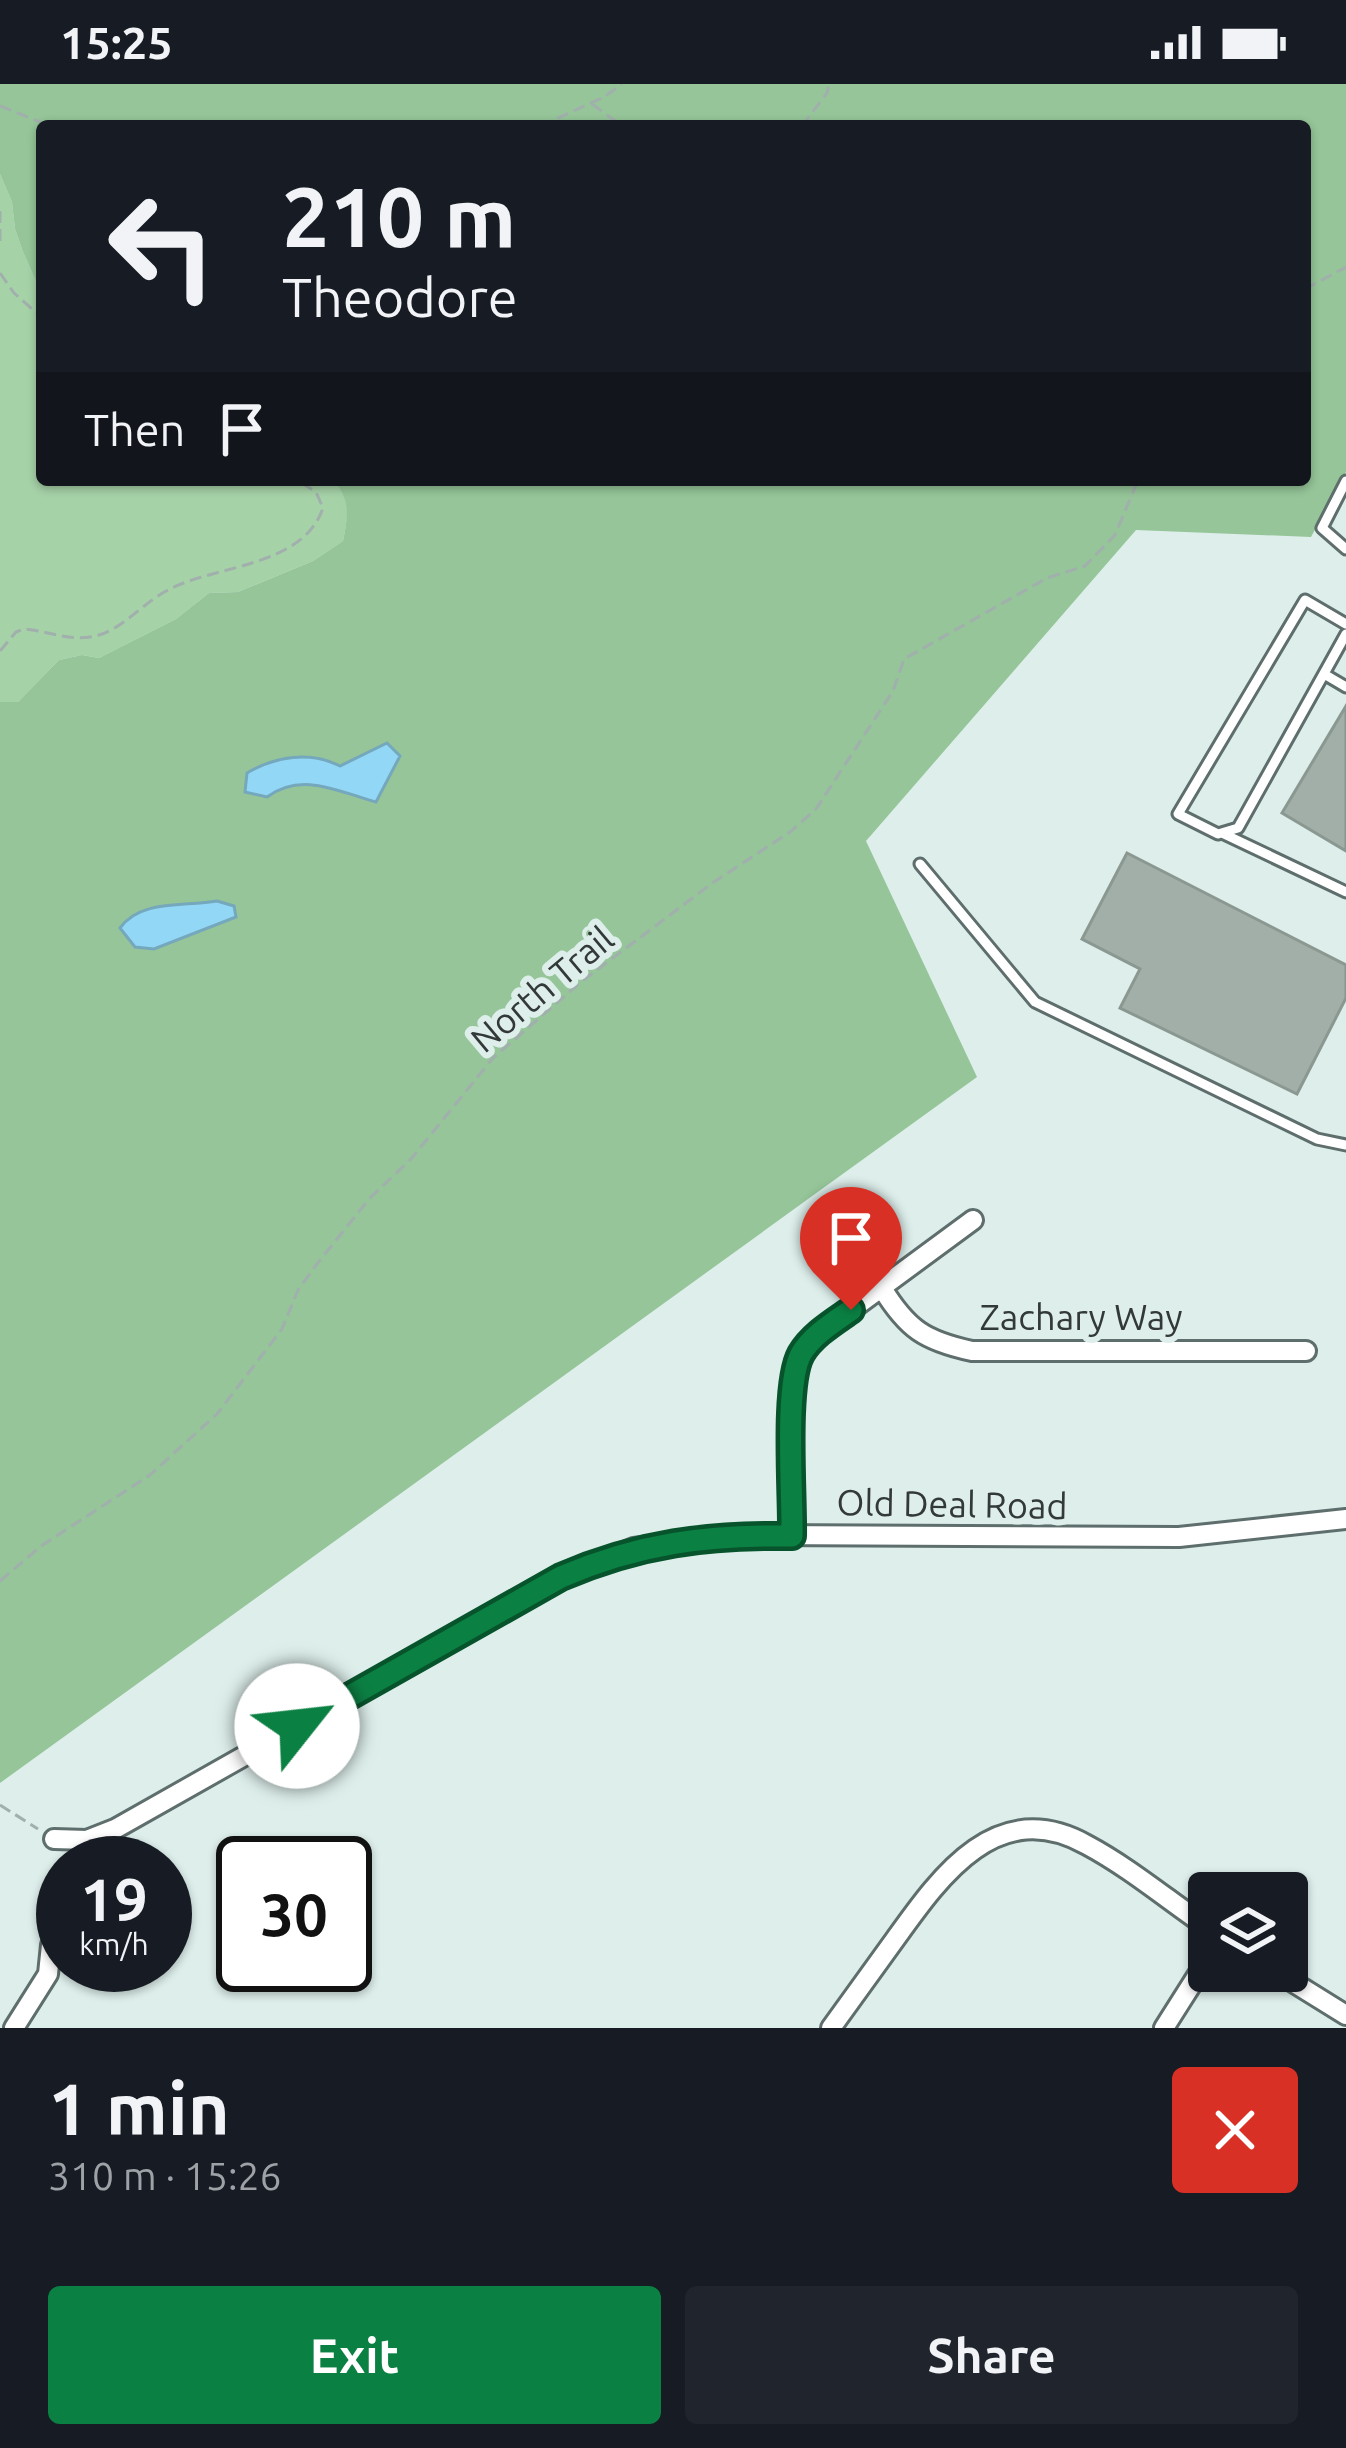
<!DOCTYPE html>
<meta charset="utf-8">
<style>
body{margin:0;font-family:Ubuntu,sans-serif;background:#20242c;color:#f1f3f6;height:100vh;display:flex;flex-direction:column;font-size:45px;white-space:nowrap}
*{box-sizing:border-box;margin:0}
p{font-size:39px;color:#9ea1a6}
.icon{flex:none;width:66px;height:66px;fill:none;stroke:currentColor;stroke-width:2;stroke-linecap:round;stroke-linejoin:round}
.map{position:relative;height:1944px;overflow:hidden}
.drawer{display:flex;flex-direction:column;background:#171b24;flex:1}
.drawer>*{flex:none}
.guide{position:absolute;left:36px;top:36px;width:1275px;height:366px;border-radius:12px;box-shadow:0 3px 9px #0004;background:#171b24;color:#f1f3f6;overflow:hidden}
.tools{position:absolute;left:1188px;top:1788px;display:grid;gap:24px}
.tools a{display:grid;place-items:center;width:120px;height:120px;border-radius:12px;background:#171b24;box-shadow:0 3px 9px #0004;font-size:60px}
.speed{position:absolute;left:36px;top:1752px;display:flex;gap:24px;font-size:60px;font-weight:700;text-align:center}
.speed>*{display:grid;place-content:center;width:156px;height:156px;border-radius:50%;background:#171b24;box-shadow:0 3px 9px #0004;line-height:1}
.speed small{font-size:30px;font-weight:400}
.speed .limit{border:6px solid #111;border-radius:18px;background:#fff;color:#111}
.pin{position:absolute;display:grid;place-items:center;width:102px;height:102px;color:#fff;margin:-123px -51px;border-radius:50% 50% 50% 0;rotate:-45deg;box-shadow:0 0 12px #0007}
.pin .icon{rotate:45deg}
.me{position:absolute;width:132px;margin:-66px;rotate:61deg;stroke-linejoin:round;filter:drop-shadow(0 0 9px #0008)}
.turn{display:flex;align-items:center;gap:42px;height:252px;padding:0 48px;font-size:54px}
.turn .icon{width:156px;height:156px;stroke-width:2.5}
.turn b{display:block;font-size:84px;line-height:102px}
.then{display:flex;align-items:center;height:114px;padding:0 48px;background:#0003;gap:24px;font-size:45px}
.round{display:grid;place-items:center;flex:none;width:126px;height:126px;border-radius:12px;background:#20242c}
.overview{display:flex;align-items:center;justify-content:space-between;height:204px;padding:0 48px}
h1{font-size:72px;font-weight:600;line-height:90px}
.button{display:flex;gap:24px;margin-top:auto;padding:24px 48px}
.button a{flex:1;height:138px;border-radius:12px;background:#0b8043;color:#fff;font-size:48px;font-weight:600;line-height:138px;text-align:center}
.button a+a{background:#20242c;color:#f1f3f6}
.status{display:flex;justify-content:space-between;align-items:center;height:84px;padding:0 60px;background:#171b24;direction:ltr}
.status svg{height:33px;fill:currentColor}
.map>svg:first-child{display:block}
.green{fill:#a6d2a8}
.forest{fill:#95c598}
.water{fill:#92d8f6;stroke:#75a8bd;stroke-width:3}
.building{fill:#a1afa8;stroke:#8a9891;stroke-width:3}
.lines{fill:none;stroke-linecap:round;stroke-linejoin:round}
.service-casing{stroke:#5e6e6c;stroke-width:15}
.minor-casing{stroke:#5e6e6c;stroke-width:24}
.path{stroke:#a1afad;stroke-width:3;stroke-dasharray:12 6;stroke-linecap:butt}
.service{stroke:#fff;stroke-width:9}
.minor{stroke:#fff;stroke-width:18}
.route-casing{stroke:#07532c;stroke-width:30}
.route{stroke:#0b8043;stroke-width:21}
.labels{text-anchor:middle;stroke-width:12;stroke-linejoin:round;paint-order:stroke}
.street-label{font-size:36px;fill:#323938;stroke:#ddeeeb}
</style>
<div class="status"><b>15:25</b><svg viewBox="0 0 49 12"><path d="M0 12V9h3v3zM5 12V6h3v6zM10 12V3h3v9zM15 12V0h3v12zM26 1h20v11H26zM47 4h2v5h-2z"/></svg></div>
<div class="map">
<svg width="1346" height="1944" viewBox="0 0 1346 1944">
<rect width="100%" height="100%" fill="#ddeeeb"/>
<path class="green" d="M0 90 12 118 15 145 23 168 42 211V396H333C352 416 348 432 343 457L313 477 238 508 209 509 176 535 99 574 82 571 59 576 18 618H0Z"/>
<path class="forest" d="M0 0H1346V388L1311 453 1136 446 866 757 977 993 0 1699V618H18L59 576 82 571 99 574 176 535 209 509 238 508 313 477 343 457C348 432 351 416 333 396H1305V42H42V211L23 168 15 145 12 118 0 90Z"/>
<path class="water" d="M387 659 400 672 376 718C339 708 302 687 267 713L245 708 247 689C276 672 310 667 340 682Z
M217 817 234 822 236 833 154 865 135 863 120 844C141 815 184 823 217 817Z"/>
<path class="building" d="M1346 622V767L1282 729Z
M1127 769 1346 881V914L1297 1010 1120 924 1140 885 1082 855Z"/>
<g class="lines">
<defs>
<path id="service" d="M1346 397 1322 444 1346 465
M1346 540 1305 516 1178 730 1218 750 1238 744 1346 550
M1324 590 1346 603
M1224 750 1346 808
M920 780 1035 918 1317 1055 1346 1061"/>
<path id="minor" d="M882 1204C907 1245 925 1257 972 1267H1306
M792 1452V1301L801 1270 821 1248 973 1136
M54 1755 87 1756 115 1745 561 1493 634 1464 694 1456 757 1451 1179 1453 1346 1435
M1275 1887 1346 1931
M14 1944 48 1890 51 1861
M831 1944C853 1914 874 1884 896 1854 941 1791 998 1711 1087 1761 1130 1784 1169 1817 1209 1844
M1164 1944 1209 1873"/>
</defs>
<use href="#service" class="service-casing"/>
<use href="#minor" class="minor-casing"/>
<path class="path" d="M592 20 622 42
M0 22 50 42
M541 42 604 13 622 0
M802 42 827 9 829 0
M0 127V161
M0 189 14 209 42 234
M1305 205 1346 183
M0 567 16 548 24 545C50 547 72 559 99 551 125 543 145 517 170 505 216 481 303 483 323 424L316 408 297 396
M0 1497 41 1462 150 1391 217 1330 282 1245 298 1206 317 1180 369 1115 411 1075 493 974 581 898 711 800 790 748 816 725 893 607 904 575 1047 494 1085 482 1115 451 1138 396
M0 1721 38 1745"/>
<use href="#service" class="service"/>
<use href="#minor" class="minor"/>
</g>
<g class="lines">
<defs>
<path id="route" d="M297 1642 561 1493C640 1459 707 1451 792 1452 793 1412 784 1301 801 1270 812 1251 834 1238 851 1226"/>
</defs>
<use href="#route" class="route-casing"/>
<use href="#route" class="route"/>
</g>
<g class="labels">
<g class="street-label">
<text transform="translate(542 905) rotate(-40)" y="13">North Trail</text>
<text x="1081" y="1246">Zachary Way</text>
<text transform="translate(952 1420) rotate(1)" y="13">Old Deal Road</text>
</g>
</g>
</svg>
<div class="tools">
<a><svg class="icon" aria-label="layers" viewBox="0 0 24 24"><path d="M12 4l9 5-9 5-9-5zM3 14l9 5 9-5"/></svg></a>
</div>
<div class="speed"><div>19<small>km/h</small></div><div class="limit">30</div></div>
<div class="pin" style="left:851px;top:1226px;background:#d93025"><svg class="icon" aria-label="arrive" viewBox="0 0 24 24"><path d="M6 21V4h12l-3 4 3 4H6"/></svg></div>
<svg class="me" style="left:297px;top:1642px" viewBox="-20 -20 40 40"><circle r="19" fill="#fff"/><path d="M0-13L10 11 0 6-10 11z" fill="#0b8043"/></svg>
<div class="guide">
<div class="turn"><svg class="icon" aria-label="left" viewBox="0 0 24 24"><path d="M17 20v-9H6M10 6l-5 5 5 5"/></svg><div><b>210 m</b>Theodore</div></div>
<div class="then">Then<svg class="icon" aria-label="arrive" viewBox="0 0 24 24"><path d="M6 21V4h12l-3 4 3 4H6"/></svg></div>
</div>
</div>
<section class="drawer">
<div class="overview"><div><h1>1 min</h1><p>310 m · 15:26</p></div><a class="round" style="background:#d93025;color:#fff"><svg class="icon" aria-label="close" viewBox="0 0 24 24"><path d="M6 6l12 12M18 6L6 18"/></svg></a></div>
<div class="button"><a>Exit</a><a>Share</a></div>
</section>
